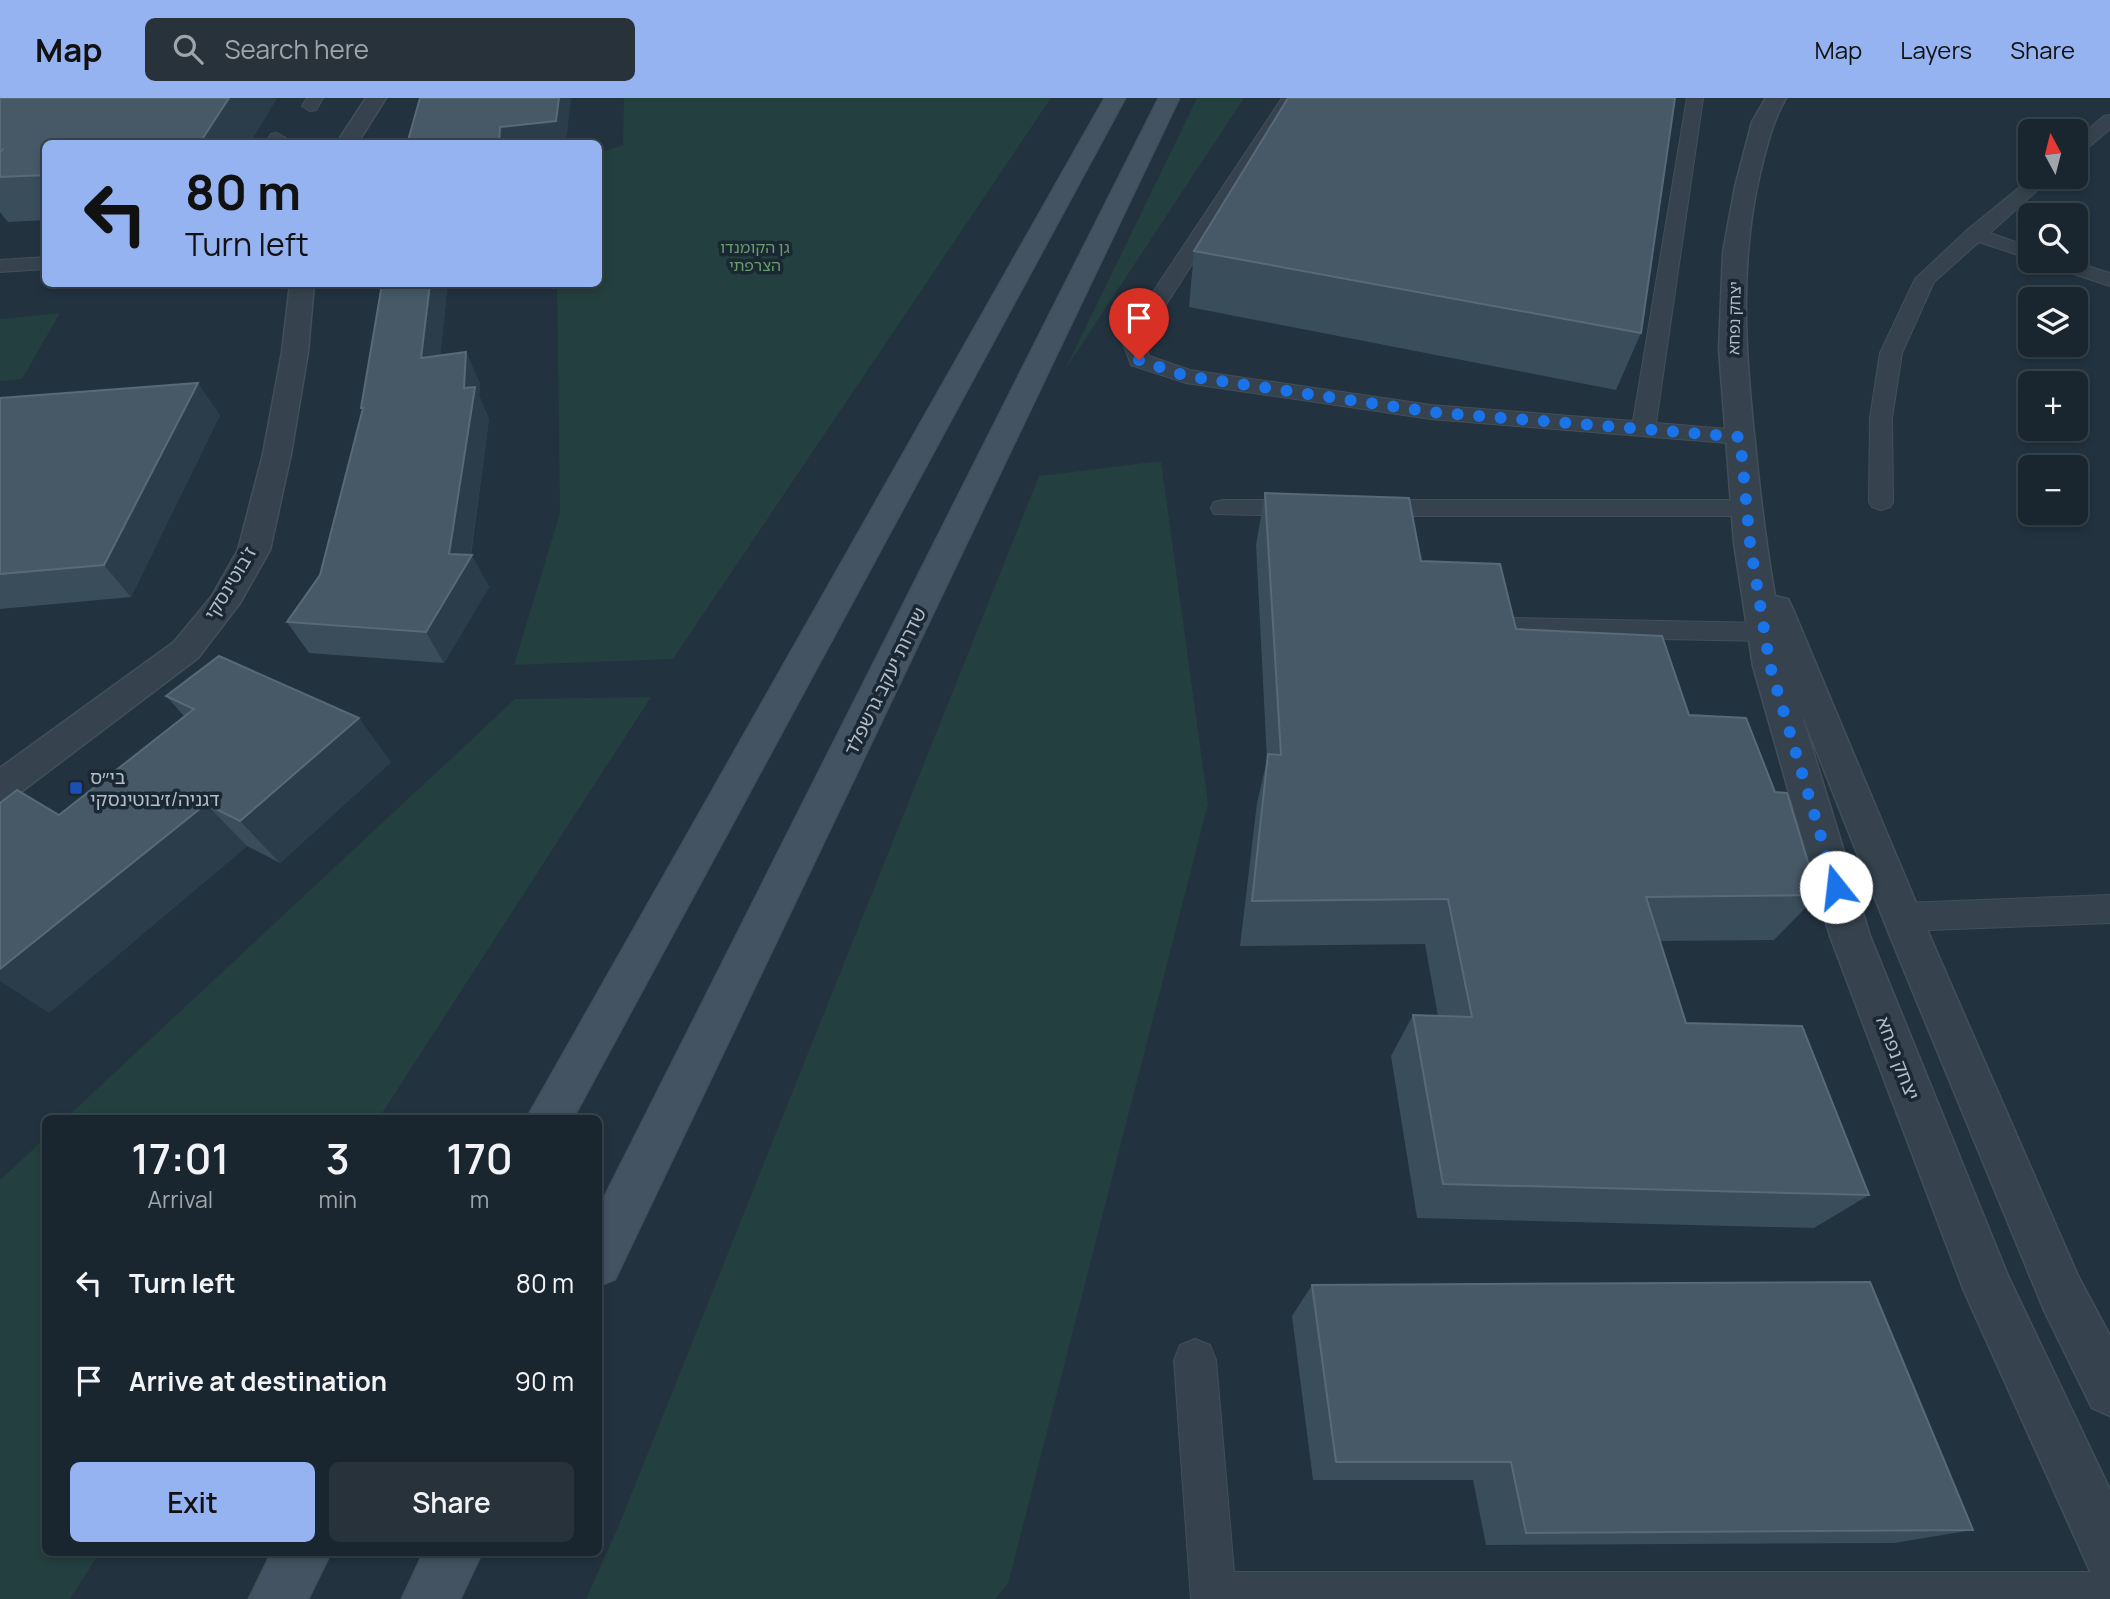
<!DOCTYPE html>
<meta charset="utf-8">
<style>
body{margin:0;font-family:Manrope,"Noto Sans Hebrew",sans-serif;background:#27323b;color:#f1f3f6;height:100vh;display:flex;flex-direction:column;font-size:26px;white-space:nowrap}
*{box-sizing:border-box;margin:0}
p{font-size:23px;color:#9fa5aa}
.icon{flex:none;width:38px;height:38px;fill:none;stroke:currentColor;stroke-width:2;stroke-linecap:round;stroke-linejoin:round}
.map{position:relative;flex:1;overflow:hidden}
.drawer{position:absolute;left:42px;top:1017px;width:560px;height:441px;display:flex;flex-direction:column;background:#1a262f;border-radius:10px;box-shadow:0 4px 10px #0003,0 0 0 2px #38434b}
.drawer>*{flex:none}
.banner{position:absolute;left:42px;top:42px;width:560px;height:147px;border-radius:10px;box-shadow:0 4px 10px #0003,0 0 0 2px #38434b;background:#95b2f1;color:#111;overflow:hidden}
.needle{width:46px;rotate:353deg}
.buttons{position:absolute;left:2018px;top:21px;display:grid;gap:14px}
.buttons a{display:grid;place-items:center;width:70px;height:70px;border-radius:10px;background:#1a262f;box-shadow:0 4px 10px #0003,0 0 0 2px #38434b;font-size:35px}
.pin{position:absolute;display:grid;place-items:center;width:60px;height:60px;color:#fff;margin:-72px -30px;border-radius:50% 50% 50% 0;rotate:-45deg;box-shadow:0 0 7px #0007}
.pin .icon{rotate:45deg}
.me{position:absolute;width:77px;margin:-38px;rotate:344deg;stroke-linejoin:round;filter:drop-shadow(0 0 5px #0008)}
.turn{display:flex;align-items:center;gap:24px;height:147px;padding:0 28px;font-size:32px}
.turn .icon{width:91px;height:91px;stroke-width:2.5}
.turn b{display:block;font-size:49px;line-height:60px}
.eta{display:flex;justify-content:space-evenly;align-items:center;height:119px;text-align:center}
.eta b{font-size:42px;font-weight:600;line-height:49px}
.primary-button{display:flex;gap:14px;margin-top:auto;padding:14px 28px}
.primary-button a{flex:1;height:80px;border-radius:10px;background:#95b2f1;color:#111;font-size:28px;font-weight:600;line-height:80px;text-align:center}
.primary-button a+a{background:#27323b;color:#f1f3f6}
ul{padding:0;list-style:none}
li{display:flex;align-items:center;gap:21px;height:98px;padding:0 28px}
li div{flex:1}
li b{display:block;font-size:26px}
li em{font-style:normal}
header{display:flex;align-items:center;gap:42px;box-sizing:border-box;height:98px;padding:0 35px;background:#95b2f1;color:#111}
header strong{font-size:33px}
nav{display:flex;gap:38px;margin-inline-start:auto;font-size:24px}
.search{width:490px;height:63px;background:#27323b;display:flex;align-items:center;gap:18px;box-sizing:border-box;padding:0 24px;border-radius:10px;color:#9fa5aa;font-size:26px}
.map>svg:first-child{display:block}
.green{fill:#243f3f}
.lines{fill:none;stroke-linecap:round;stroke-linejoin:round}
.service-casing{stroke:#424f5a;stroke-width:2}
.minor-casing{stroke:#424f5a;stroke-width:3}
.tertiary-casing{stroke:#424f5a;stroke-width:3}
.secondary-casing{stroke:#424f5a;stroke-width:3}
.service{fill:#36434e;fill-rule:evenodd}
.minor{fill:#36434e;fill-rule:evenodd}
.tertiary{fill:#36434e;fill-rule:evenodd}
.secondary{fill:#445362;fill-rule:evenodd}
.wall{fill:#3a4d5b}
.shaded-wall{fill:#2b3d4b}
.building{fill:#475967;stroke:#586977;stroke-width:2}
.route{stroke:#1a73e8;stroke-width:12;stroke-dasharray:0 21.6}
.transit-dot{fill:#1a4fb4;stroke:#1b2833;stroke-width:2.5}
.labels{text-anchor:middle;stroke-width:7;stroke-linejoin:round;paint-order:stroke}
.far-park-label{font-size:16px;fill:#679c6d;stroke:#1b2833}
.far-street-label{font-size:16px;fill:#b2beca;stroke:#1b2833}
.street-label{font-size:19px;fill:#b2beca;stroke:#1b2833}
.poi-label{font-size:19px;fill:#b2beca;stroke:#1b2833;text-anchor:start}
</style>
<header>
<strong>Map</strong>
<div class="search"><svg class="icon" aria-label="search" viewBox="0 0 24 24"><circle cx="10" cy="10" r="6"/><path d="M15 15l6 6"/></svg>Search here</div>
<nav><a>Map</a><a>Layers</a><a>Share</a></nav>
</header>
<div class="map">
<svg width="2110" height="1501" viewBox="0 0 2110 1501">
<rect width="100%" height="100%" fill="#22323f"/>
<path class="green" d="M624 0H1051L673 561 514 567 560 415 557 186H598L599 55 623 47Z
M1197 0H1244L1065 272Z
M60 215 22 281 0 283V221Z
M1161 363 1208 706 1008 1486 995 1501H586L619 1427 1039 378Z
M651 599 379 1020H66L515 601Z
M45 1040 46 1454H100L70 1501H0V1082Z"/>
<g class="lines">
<defs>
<path id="service" d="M307 0H323L316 12 310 13 302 8Z
M1282 0H1298L1153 227 1145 245 1149 258 1190 272 1431 307 1633 323 1687 0H1703L1656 325 1740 332 1748 334 1752 339 1748 344 1740 346 1431 321 1186 285 1131 267 1123 245 1131 227Z
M2110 17V31L2082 55 2076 56V42L2104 18Z
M277 35 286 40 282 46H265L271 36Z
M2032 79H2052L1990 135 2030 149V161L1979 144 1934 184 1902 255 1892 320 1893 404 1890 409 1881 412 1872 409 1869 404 1870 320 1880 255 1915 181 1967 132Z
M46 159V171L0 174V162Z
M2043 163H2072L2110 175V188L2046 167Z
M1223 402H1305L1314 404 1317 410 1314 416 1305 418 1214 416 1211 410 1214 404Z
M1367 402H1746L1755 404 1758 410 1755 416 1746 418H1367L1358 416 1355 410 1358 404Z
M1509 520 1764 525 1774 527 1778 534 1774 541 1764 543 1509 538 1499 536 1495 529 1499 522Z
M2110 797V825L1902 833 1890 829 1886 819 1890 809 1902 805Z
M1195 1241 1210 1247 1216 1262 1234 1474H2110V1501H1191L1174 1262 1180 1247Z"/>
<path id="minor" d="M366 0H386L357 46H336Z
M290 186H314L308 254 291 356 270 452 240 505 198 560 13 700 0 704V670L174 544 212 498 238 452 263 356 282 254Z"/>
<path id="tertiary" d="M1766 0H1786C1772 24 1767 48 1760 75 1739 166 1745 253 1755 345 1760 396 1766 447 1775 498L1788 501 1792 509 1932 843 2078 1178 2110 1238V1318L2092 1310 2044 1212 1892 843 1801 614 1870 838 2008 1178 2110 1392V1481L2090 1473 1964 1193 1830 838 1753 568 1734 445 1719 251 1723 154 1735 89 1752 24Z"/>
<path id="secondary" d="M1105 0H1125L573 1020H527Z
M1159 0H1179L615 1181 598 1188V1112Z
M272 1454H331L308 1501H249Z
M424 1454H482L460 1501H402Z"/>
</defs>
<use href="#service" class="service-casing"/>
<use href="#minor" class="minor-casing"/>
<use href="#tertiary" class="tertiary-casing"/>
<use href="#secondary" class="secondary-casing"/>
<use href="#service" class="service"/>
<use href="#minor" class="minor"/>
<use href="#tertiary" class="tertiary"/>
<use href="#secondary" class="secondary"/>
</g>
<path class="wall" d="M0 0H277L249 46H46V122L8 124 0 114Z
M1194 153 1641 235 1616 292 1189 209Z
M382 186H493L447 191 440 258 466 254 480 286 479 298 489 321 471 457 489 489 444 565 309 555 287 524 320 477 362 313Z
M0 300 220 317 131 499 0 511Z
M1265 395 1421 463 1516 531 1689 617 1775 694 1818 797 1774 842 1660 843 1686 925 1869 1097 1814 1130 1417 1120 1391 958 1413 917 1438 918 1425 846 1240 848 1257 705 1267 662 1256 447Z
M166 598 391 664 280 765 247 748 49 915 184 618Z
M1312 1187 1973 1432 1894 1445 1486 1447 1473 1382H1313L1292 1218Z"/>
<path class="shaded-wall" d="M229 0H277L249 46H199Z
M559 0H571L566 46H499L500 29Z
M430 186H493L447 191 437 292 421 260Z
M466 254 480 286 479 298 489 321 470 461 472 457 489 489 444 565 426 534 449 456 464 290Z
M198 285 220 317 131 499 104 467Z
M359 620 391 664 280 765 240 723Z
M206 706 247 748 49 915 0 883V871Z"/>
<path class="building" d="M0 0H229L199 46H46V77L0 79V55L2 52 0 53Z
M420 0H559L556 23 500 29 499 46H407Z
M1288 0H1675L1641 235 1194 153Z
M382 186H430L421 260 466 254 464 290 475 289 449 456 472 457 426 534 287 524 320 477 363 310H361Z
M198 285 104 467 0 476V300Z
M1265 395 1409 400 1421 463 1500 466 1516 531 1662 538 1689 617 1746 620 1775 694 1787 695 1818 797 1646 799 1686 925 1802 928 1869 1097 1443 1086 1413 917 1472 919 1448 801 1252 803 1268 656 1281 657Z
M219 558 359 620 240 723 206 706 0 871V705L17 692 59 717 194 611 166 598Z
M1870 1184 1973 1432 1526 1435 1511 1364H1336L1312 1187Z"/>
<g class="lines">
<path class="route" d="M1139 262 1186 278 1431 314 1740 339 1750 445 1770 568 1836 789"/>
</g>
<rect class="transit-dot" x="69" y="683" width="14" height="14" rx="3.5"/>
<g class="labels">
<g class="far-park-label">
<text x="755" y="155">גן הקומנדו<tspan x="755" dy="18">הצרפתי</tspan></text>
</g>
<g class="far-street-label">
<text transform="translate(1734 220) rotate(-89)" y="6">יצחק נפחא</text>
</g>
<g class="street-label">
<text transform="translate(230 485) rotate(-59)" y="7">ז'בוטינסקי</text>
<text transform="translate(885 583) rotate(-64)" y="7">שדרות יעקב גרשפלד</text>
<text transform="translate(1898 960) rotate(69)" y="7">יצחק נפחא</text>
</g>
<g class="poi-label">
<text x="90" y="686">בי״ס<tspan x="90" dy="22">דגניה/ז׳בוטינסקי</tspan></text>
</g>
</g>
</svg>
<div class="buttons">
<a><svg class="needle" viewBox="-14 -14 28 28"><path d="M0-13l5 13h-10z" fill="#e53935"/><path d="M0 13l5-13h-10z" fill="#9fa5aa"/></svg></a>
<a><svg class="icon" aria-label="search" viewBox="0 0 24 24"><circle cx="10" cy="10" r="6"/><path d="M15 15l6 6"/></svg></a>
<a><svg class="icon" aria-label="layers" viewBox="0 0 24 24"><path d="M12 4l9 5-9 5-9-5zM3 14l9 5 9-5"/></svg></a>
<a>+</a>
<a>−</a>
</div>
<div class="pin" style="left:1139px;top:262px;background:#d93025"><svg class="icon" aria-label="arrive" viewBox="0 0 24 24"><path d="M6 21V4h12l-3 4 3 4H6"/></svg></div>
<svg class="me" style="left:1836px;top:789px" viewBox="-20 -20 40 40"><circle r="19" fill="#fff"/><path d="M0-13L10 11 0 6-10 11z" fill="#1a73e8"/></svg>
<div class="banner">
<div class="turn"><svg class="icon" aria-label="left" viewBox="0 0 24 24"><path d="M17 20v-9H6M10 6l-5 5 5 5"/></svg><div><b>80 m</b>Turn left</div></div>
</div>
<section class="drawer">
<div class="eta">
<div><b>17:01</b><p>Arrival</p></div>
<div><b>3</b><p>min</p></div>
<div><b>170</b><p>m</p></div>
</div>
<ul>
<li><svg class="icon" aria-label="left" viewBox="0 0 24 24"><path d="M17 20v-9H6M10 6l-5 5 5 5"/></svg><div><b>Turn left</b></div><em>80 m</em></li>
<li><svg class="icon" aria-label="arrive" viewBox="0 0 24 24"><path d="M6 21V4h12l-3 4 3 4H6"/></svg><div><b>Arrive at destination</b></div><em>90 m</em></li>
</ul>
<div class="primary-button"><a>Exit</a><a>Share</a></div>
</section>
</div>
